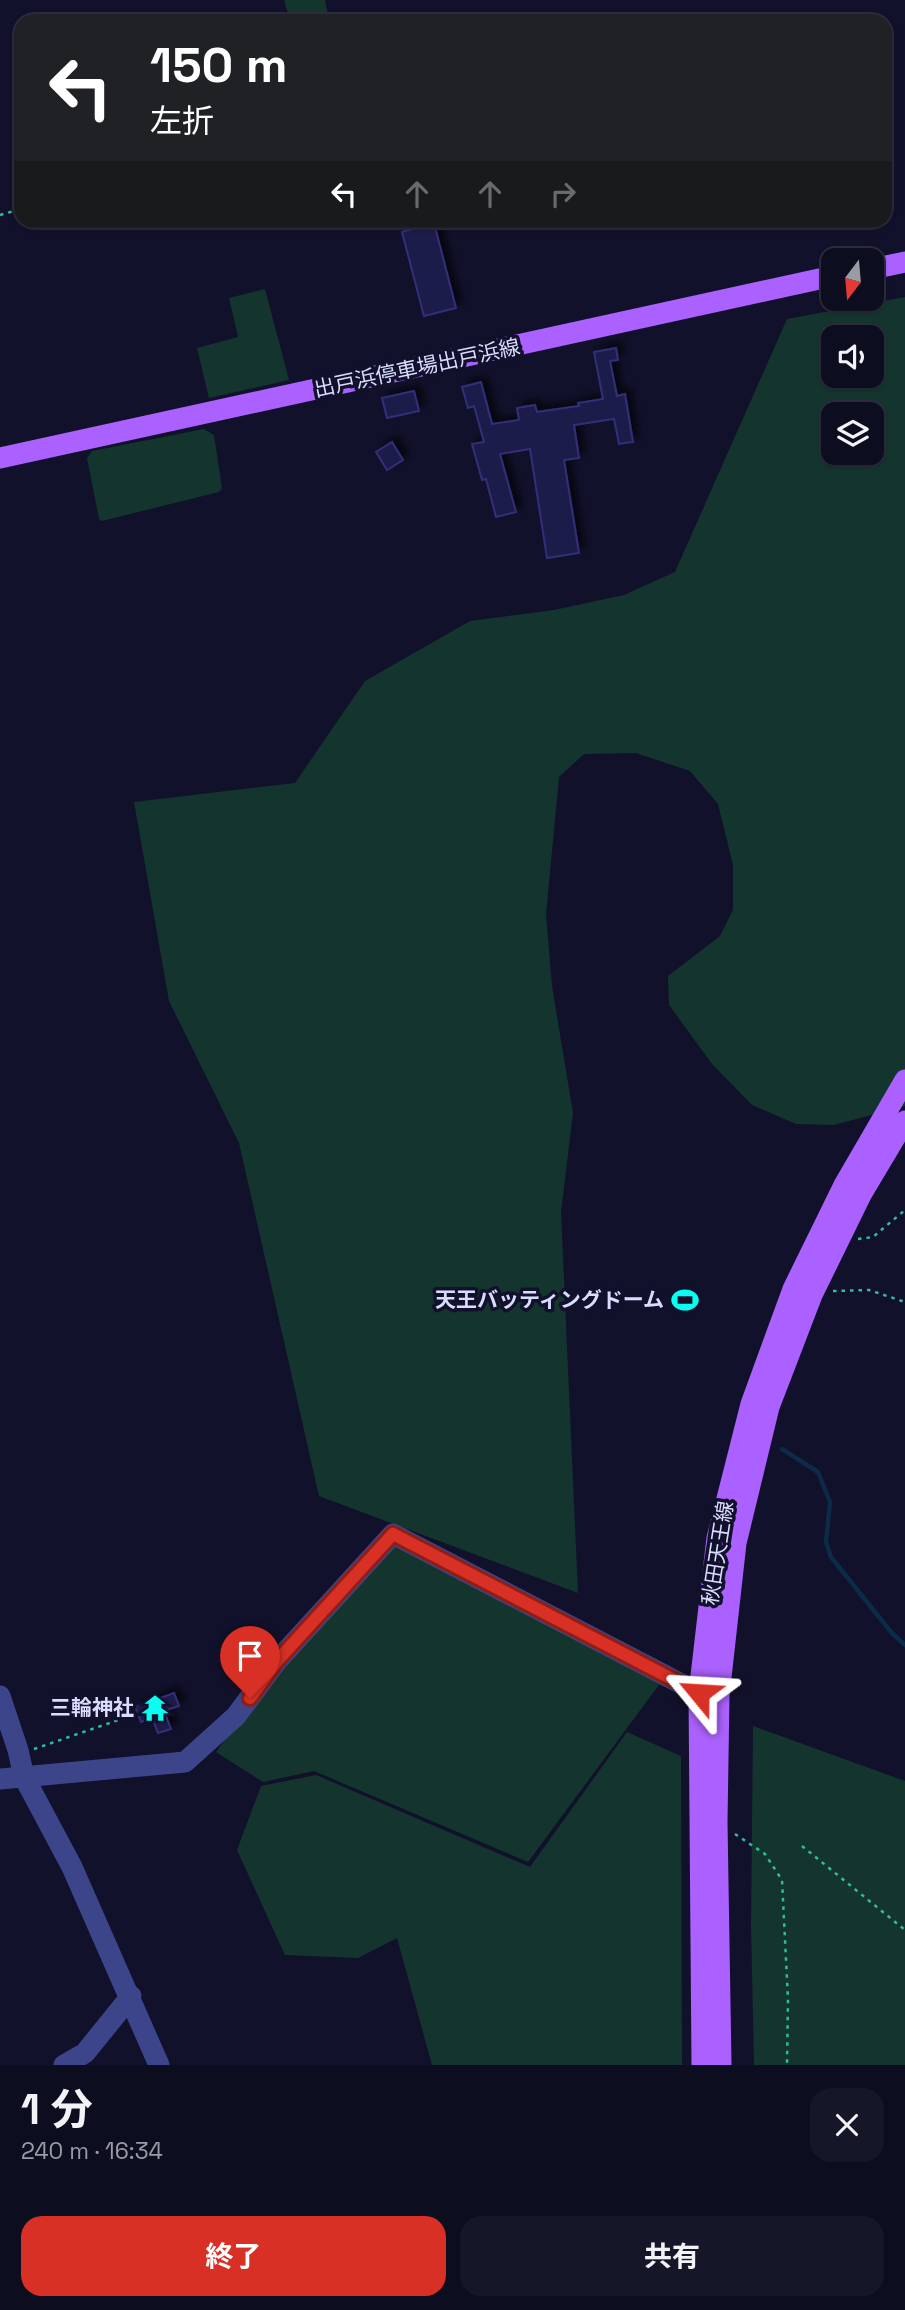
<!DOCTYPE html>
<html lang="ja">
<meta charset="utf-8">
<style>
body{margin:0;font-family:"Space Grotesk","Noto Sans JP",sans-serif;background:#161629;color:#f1f3f6;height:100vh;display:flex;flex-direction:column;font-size:26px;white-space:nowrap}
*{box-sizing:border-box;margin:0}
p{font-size:23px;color:#9a9ca5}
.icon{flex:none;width:38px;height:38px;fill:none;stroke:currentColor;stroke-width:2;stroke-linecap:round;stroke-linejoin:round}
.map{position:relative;height:2065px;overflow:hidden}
.drawer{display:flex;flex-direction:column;background:#0d0d20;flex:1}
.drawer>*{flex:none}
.banner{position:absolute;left:14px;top:14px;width:878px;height:214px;border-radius:21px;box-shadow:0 2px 5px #0004,0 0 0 2px #2d2d3e;background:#202124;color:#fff;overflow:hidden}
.needle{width:46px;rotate:196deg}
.controls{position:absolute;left:821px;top:248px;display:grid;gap:14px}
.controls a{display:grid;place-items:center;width:63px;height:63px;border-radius:14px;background:#0d0d20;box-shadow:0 2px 5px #0004,0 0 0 2px #2d2d3e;font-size:35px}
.pin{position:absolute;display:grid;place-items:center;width:60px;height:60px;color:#fff;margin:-72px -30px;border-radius:50% 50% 50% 0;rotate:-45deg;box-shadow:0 0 7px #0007}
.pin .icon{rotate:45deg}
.me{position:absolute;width:77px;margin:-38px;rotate:297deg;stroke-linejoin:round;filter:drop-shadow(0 0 5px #0008)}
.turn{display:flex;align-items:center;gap:24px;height:147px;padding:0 21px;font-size:32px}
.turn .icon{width:91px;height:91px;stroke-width:2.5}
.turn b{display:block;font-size:49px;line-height:60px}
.lanes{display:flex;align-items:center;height:66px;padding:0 21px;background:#0003;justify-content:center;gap:35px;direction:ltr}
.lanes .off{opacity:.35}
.round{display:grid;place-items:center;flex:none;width:74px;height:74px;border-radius:21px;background:#161629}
.summary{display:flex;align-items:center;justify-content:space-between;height:119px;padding:0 21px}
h1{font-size:42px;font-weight:700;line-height:52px}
.button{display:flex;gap:14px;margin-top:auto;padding:14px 21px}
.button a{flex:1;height:80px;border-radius:21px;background:#d93025;color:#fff;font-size:28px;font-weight:700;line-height:80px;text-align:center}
.button a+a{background:#161629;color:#f1f3f6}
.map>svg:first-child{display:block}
.green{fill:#14352e;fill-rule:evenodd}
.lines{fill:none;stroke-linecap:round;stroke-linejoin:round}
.stream{stroke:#0b2b49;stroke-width:4.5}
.building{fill:#1f1d4c;stroke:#322f78;stroke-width:2;filter:url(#shadow)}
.path{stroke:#30bd9e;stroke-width:2.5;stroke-dasharray:3.5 5;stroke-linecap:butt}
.minor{stroke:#3c4589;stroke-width:21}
.major{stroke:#ab61ff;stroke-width:21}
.route-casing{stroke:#8d1f18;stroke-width:18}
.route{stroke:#d93025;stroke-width:12}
.labels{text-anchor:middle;stroke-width:7;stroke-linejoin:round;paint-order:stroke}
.street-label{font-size:21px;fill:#dadcff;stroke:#11112b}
.poi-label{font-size:21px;font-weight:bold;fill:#dadcff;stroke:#11112b;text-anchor:end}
</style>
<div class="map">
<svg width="905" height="2065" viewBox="0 0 905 2065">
<defs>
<filter id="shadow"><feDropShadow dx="6" dy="-6" stdDeviation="3.5" flood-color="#0009"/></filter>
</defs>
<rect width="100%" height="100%" fill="#11112b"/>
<path class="green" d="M284 0H325L329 21H290Z
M265 289 289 380 209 398 197 348 238 337 229 298Z
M905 297V1106L834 1125 796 1124 752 1105 712 1064 669 1005 668 976 720 936 733 910V865L718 804 690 771 636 753 584 754 559 777 546 914 552 986 573 1113 561 1212 578 1593 319 1496 239 1143 169 1001 134 802 295 783 365 681 470 621 554 610 624 595 675 572 787 319ZM833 338H872V376H833ZM833 415H872V453H833Z
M204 429 214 435 222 488 219 492 102 521 99 519 87 458 92 451Z
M394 1539 664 1678 528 1862 314 1771 263 1782 216 1752 277 1667Z
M753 1726 905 1781V2065H754L751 1926Z
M627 1732 681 1756 682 2065H432L397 1938 358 1958 285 1955 237 1850 261 1786 316 1775 530 1867Z"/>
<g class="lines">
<path class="stream" d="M782 1449 818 1472 830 1502 826 1542 831 1557 891 1632 905 1645"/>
</g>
<path class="building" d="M434 223 456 308 424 316 402 232Z
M616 348 618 360 610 361 617 396 625 394 633 442 619 444 614 419 574 425 579 458 564 460 579 553 547 558 530 449 500 454 516 512 496 517 486 479 482 480 472 444 484 442 474 406 468 408 462 387 481 382 492 424 519 420 517 408 535 405 537 412 579 406 578 403 603 399 594 352Z
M414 391 419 411 387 418 382 398Z
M392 442 403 460 387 470 376 452Z
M174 1693 179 1706 164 1711 171 1729 158 1733 152 1718 141 1722 135 1707Z"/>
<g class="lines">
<path class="path" d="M0 215 21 209
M858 1239 873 1237 905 1210
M833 1291 869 1290 905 1302
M34 1749 127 1717
M735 1834 765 1854 782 1880 788 1999 787 2065
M802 1846 905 1930"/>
<path class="minor" d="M0 1696 18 1750 24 1777 72 1867 159 2065
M0 1779 185 1762 236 1716 277 1661 393 1534 699 1693
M64 2065 85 2053 131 1996"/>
<path class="major" d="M872 269 905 262
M0 458 833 276
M702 2065 699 1693 717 1538 751 1404 793 1289 844 1185 905 1080
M721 2065 717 1822 719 1695 736 1543 769 1407 812 1295 862 1193 905 1121"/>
</g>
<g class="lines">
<defs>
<path id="route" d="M250 1698 277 1661 393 1534 699 1693"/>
</defs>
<use href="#route" class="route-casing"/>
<use href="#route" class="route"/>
</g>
<defs>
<symbol id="stadium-bare" viewBox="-9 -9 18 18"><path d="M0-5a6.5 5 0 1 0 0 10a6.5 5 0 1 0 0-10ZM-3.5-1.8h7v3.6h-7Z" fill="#06fff1" stroke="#11112b" stroke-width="2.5" paint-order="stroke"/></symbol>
<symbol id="temple-bare" viewBox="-9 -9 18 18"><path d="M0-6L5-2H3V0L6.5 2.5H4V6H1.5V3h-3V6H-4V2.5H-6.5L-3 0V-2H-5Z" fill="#06fff1" stroke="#11112b" stroke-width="2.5" paint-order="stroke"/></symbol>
</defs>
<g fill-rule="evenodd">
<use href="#stadium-bare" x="666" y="1281" width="38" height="38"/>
<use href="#temple-bare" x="136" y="1689" width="38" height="38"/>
</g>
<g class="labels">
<g class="street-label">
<text transform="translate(417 368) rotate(-12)" y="7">出戸浜停車場出戸浜線</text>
<text transform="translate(718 1553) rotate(-81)" y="7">秋田天王線</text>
</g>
<g class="poi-label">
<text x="664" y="1307">天王バッティングドーム</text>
<text x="134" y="1715">三輪神社</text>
</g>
</g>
</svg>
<div class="controls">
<a><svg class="needle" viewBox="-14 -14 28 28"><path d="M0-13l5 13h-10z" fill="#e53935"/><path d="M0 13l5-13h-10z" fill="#9a9ca5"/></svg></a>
<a><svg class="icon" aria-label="sound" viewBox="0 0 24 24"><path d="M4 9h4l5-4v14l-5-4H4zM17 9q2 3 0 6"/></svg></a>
<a><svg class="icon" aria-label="layers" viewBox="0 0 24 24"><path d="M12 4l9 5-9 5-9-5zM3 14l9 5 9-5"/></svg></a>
</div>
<div class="pin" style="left:250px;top:1698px;background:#d93025"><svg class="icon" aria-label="arrive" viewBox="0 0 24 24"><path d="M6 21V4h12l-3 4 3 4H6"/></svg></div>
<svg class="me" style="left:699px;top:1693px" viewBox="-20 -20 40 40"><path d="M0-17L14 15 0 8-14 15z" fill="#d93025" stroke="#fff" stroke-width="4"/></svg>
<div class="banner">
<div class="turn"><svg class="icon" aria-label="left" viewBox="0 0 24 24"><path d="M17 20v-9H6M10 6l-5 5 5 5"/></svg><div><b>150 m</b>左折</div></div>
<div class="lanes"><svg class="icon" aria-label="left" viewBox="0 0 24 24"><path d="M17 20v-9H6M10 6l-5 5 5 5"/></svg><svg class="icon off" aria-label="ahead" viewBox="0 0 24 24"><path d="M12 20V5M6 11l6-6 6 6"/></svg><svg class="icon off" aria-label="ahead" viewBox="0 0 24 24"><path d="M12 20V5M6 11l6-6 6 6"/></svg><svg class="icon off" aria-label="right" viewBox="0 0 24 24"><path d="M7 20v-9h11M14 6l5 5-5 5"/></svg></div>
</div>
</div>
<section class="drawer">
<div class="summary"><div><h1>1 分</h1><p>240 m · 16:34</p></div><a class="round"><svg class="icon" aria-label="close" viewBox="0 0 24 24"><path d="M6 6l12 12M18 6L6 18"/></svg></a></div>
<div class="button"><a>終了</a><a>共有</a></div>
</section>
